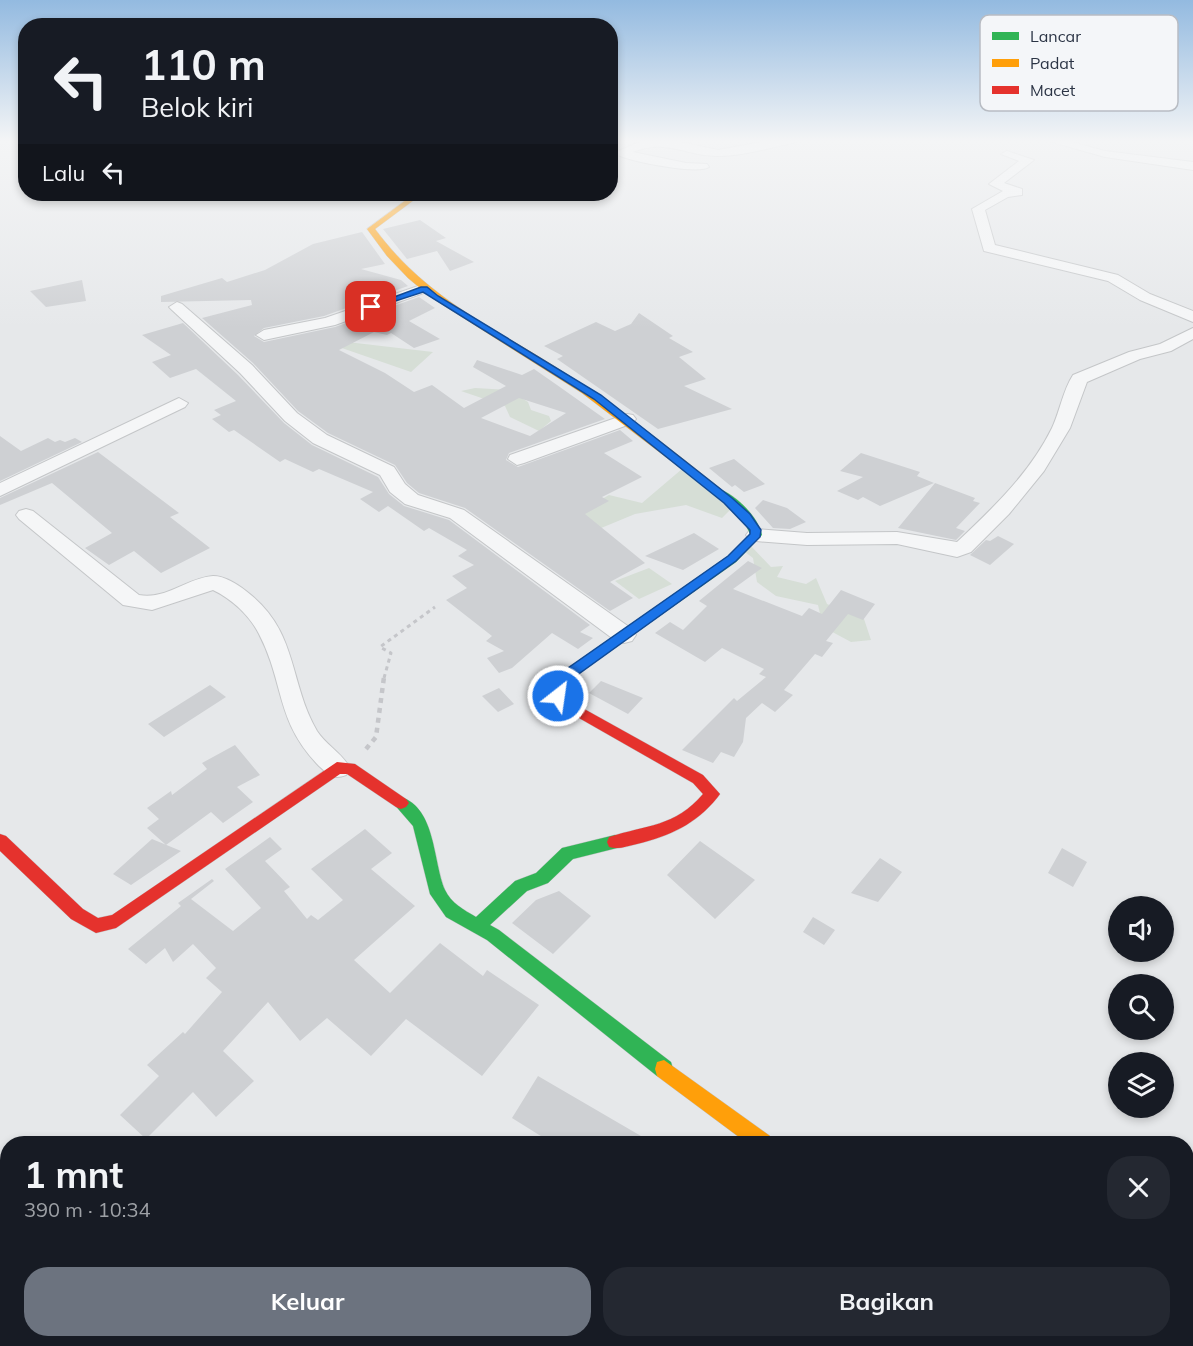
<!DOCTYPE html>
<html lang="id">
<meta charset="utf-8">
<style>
body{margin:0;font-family:Mulish,sans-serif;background:#242831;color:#f1f3f6;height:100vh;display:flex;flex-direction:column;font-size:22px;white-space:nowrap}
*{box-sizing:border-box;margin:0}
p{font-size:20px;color:#9ea1a6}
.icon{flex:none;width:33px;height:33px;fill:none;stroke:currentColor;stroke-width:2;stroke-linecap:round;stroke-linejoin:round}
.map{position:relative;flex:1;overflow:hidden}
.sheet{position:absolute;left:0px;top:1136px;width:1194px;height:212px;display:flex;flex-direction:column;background:#171b24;border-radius:24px 24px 0 0;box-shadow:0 3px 9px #0003}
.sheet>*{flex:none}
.top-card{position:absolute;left:18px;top:18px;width:600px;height:183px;border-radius:24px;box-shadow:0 3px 9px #0003;background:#171b24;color:#f1f3f6;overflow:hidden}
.tools{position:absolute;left:1108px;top:896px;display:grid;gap:12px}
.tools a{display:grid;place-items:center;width:66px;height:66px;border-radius:50%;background:#171b24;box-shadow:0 3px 9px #0003;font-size:30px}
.pin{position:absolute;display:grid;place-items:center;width:51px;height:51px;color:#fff;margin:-26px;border-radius:12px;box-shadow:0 3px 9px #0006}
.me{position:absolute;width:66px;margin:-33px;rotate:30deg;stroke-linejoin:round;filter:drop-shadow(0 0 4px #0008)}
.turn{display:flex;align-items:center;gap:21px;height:126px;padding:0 24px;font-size:27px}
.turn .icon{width:78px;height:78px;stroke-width:2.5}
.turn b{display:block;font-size:42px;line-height:51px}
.then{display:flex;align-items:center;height:57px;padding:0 24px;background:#0003;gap:12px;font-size:22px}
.round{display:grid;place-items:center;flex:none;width:63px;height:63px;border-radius:24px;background:#242831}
.summary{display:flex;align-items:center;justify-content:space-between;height:102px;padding:0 24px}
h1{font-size:36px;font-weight:700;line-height:45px}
.primary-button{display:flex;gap:12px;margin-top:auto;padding:12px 24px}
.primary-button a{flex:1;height:69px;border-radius:24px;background:#6c737f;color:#fff;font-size:24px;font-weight:700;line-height:69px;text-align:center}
.primary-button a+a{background:#242831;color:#f1f3f6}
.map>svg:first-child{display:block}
.green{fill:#d6ded6}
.building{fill:#ced0d3;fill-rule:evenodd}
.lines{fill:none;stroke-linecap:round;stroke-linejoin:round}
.street-casing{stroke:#c4c6c8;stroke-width:2}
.fast-casing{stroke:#c4c6c8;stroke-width:1}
.slow-casing{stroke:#c4c6c8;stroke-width:1}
.jam-casing{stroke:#c4c6c8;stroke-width:1}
.path-far1{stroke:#c5c6ca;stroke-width:3;stroke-dasharray:4 4;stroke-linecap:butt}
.path{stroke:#c5c6ca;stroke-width:4.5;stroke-dasharray:5 5;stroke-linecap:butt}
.street{fill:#f5f6f7;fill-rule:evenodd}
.fast{fill:#30b455;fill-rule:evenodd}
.slow{fill:#ff9f0a;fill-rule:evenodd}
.jam{fill:#e5322d;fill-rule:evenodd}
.route{fill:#1a73e8;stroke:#114b97;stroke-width:1.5}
.key{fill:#f4f6f9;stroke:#b8bcc3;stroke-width:1.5}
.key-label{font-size:16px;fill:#2b3445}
</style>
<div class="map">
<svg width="1193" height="1346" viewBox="0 0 1193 1346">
<rect width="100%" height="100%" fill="#e6e8ea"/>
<path class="green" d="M313 338 433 352 411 372Z
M475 388 509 390 528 402 531 410 549 416 551 421 539 431 510 417 505 406 461 391Z
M682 469 732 508 722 518 686 505 635 514 565 543 567 519 609 495 642 503Z
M751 546 771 567 783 566 777 577 806 584 816 578 827 604 864 619 871 640 851 642 823 627 818 605 776 596 757 582 753 558 745 552Z
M649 568 672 584 639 599 615 581Z"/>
<path class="building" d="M420 220 446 238 436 241 474 262 450 271 437 251 407 259 383 229Z
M362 232 385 264 361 269 401 280 408 286 324 316 264 328 254 336 264 342 335 327 419 297 435 308 409 321 440 339 414 348 391 333 387 335 374 332 339 350 385 373 414 392 432 385 464 408 506 386 473 367 477 360 522 375 534 369 557 385 605 419 509 453 506 460 518 467 620 430 633 441 604 453 642 477 602 497 609 501 585 514 645 563 610 582 633 598 610 611 465 508 419 493 407 483 395 465 328 433 298 411 253 363 202 318 252 305 251 300 161 302V296L222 278 227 282 265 270 313 244ZM519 398 566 413 530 436 481 418Z
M82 280 86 301 46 307 30 291Z
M639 313 673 336 669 338 693 352 679 357 706 379 684 386 732 409 658 429 557 359 563 356 544 346 596 322 615 331 631 324Z
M183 323 238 375 284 423 312 445 378 477 389 494 404 506 449 520 590 625 580 632 593 638 578 649 552 633 512 668 499 673 487 658 504 651 486 641 492 636 446 600 467 588 452 576 474 565 458 556 467 550 429 528 424 531 388 506 379 512 360 499 373 492 319 469 313 472 285 459 280 462 234 430 229 432 212 419 221 415 214 410 236 401 196 369 170 378 152 362 171 355 142 335Z
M0 436 21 451 48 438 55 442 60 440 65 442 75 438 82 442 0 481Z
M98 452 179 513 170 517 210 548 161 573 134 551 109 565 85 548 112 533 52 483 0 505V498Z
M861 453 920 472 917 476 934 483 880 506 863 497 858 500 837 491 863 477 840 471Z
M734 459 765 484 744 492 735 485 732 487 709 468Z
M935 483 975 498 973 501 980 503 956 528 965 531 956 540 898 528Z
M763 500 787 508 806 522 790 529 773 528 755 508Z
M694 533 719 549 683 570 645 556Z
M998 536 1014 544 990 565 970 555 986 540 990 541Z
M748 561 762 568 733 589 802 616 809 608 822 614 841 590 875 604 863 620 848 614 826 641 833 643 822 657 815 654 784 690 793 695 775 712 762 703 746 718 743 742 734 757 721 752 713 763 682 750 734 698 737 701 766 677 759 674 764 669 722 648 705 662 655 633 670 622 683 630 707 606 699 601Z
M601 681 643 698 628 714 589 693Z
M210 685 226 697 164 737 148 724Z
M499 688 514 704 498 712 482 696Z
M235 745 260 775 237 787 253 802 223 823 211 812 166 845 147 828 159 819 147 808 171 791 172 795 207 769 202 763Z
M365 829 392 853 371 869 415 906 354 960 390 993 440 943 483 976 487 970 539 1005 482 1076 406 1019 371 1056 327 1018 300 1041 268 1002 223 1051 254 1081 216 1117 193 1092 146 1139 120 1115 159 1076 147 1065 183 1032 185 1034 222 992 206 978 216 968 193 944 173 962 165 948 146 964 128 949 181 906 178 903 212 879 214 881 191 899 233 931 261 908 225 869 270 837 282 849 265 861 290 887 284 891 307 919 311 915 318 920 343 900 311 869Z
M152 839 181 851 131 885 113 874Z
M700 841 755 880 715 919 667 875Z
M1062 848 1087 862 1073 887 1048 873Z
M880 858 902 872 878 902 851 893Z
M559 891 591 916 553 954 512 923 536 900Z
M813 917 835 930 824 945 803 932Z
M538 1076 653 1143H552L512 1118Z"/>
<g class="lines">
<defs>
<path id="street" d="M644 140H671L718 150 773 140H798L792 143C769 148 743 156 719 156 685 157 670 138 633 152L686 163 707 164 709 167C699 175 624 161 614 153Z
M1045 140H1064L1105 151 1193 162V170L1105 157Z
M1007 151 1034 160 1004 183 1022 189V195L1008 197 985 210 995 245 1118 275 1150 294 1193 311V322L1140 300 1108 281 984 251 972 209 1003 191 989 184 1019 161 1001 154Z
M424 284 431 288 429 291 335 325 264 340 256 335 264 330 325 318Z
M177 302 182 304 252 365 297 413 327 435 394 467 405 484 418 495 464 510 632 629 636 635 632 641 624 643 616 641 450 518 405 504 390 492 380 475 313 443 285 421 240 373 172 310 169 307Z
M1193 328V339L1171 351 1140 359 1087 382 1070 428 1044 471 1009 514 971 552 957 557 897 544 807 545 756 541 749 539 746 535 749 531 756 529 807 533 897 532 957 542C993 508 1030 473 1052 428 1060 411 1063 390 1073 375L1129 352 1160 344Z
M179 398 188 403 185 407 0 496V483Z
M627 414 633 415 636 419 633 423 524 463 517 465 508 459 510 455Z
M26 509 33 511 139 595C166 600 187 578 213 576 225 576 237 584 246 591 299 631 288 681 317 731 326 745 342 753 350 768L346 775C333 780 329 775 319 766 275 721 285 684 259 634 250 616 232 599 213 590L152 610 123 605 19 519 16 515 19 511Z
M1003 1340H1049L1052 1346H1005Z"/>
<path id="fast" d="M717 488C735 494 758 516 762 535L736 562 569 680 565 694 584 710 582 714H572L551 696 558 675 728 556 750 534 743 519 713 493V489Z
M401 797C436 808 433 862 445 890 451 903 464 910 476 917L515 881 536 873 562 848 615 835 621 837 623 842 621 847 573 859 548 883 527 891 490 925 499 930 671 1062 673 1069 671 1076 664 1078 657 1076 487 940 446 917 430 894 413 826 393 803 396 799Z"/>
<path id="slow" d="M414 194H422L375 229C430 303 497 328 571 377 623 411 672 450 721 489V493H713L582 393 432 298 408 278 387 256 367 229Z
M664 1060 770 1136 773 1143H747L657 1076 655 1069 657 1062Z"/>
<path id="jam" d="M577 705 703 775 720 794 717 798C696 824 670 836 637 844 628 846 618 850 609 847L607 842 609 837C646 825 675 827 703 794L693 783 572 714 570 710 572 706Z
M337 762 355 764 406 799 409 803 406 807 401 809 396 807 347 774H340L116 928 96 933 71 919 0 851V834L6 836 83 909 98 918 112 915Z"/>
</defs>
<use href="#street" class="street-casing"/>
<use href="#fast" class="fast-casing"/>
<use href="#slow" class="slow-casing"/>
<use href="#jam" class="jam-casing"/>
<path class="path-far1" d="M384 678 391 653 380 647 435 607"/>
<path class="path" d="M366 749 376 737 384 677"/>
<use href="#street" class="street"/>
<use href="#fast" class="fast"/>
<use href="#slow" class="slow"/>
<use href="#jam" class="jam"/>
</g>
<linearGradient id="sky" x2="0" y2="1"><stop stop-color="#93bae0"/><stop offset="0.43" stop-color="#f4f5f6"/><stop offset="1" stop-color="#f4f5f6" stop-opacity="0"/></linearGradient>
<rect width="1193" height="328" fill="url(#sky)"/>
<path class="route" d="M421 287H427L438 296 601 395 732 498 750 514 761 530 760 537 736 561 569 681 563 700H553L551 696 558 675 728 556 750 534V530L724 503 594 399 423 292 374 308 367 307Z"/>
<rect x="980" y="15" width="198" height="96" rx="9" class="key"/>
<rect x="992" y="32" width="27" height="8" fill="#30b455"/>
<rect x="992" y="59" width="27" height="8" fill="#ff9f0a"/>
<rect x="992" y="86" width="27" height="8" fill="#e5322d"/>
<g class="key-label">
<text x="1030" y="42">Lancar</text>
<text x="1030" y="69">Padat</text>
<text x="1030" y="96">Macet</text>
</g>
</svg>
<div class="tools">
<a><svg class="icon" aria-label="sound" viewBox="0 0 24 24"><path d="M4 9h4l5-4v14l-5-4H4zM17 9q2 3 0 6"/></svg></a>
<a><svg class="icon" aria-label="search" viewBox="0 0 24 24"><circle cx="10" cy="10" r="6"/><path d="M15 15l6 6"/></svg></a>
<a><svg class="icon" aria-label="layers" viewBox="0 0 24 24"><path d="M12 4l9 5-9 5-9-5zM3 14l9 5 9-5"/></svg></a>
</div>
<div class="pin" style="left:371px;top:307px;background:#d93025"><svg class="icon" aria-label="arrive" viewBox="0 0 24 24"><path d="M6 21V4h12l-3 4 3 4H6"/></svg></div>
<svg class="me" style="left:558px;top:696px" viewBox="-20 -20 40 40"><circle r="17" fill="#1a73e8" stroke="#fff" stroke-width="3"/><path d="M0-11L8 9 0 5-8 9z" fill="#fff"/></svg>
<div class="top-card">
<div class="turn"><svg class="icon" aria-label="left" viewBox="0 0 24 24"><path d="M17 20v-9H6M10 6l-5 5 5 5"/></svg><div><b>110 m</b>Belok kiri</div></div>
<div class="then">Lalu<svg class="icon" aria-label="left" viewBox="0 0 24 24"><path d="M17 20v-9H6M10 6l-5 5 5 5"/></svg></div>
</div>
<section class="sheet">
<div class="summary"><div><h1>1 mnt</h1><p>390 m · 10:34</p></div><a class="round"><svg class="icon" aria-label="close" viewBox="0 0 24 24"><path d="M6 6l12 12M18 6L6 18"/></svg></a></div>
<div class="primary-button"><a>Keluar</a><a>Bagikan</a></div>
</section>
</div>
